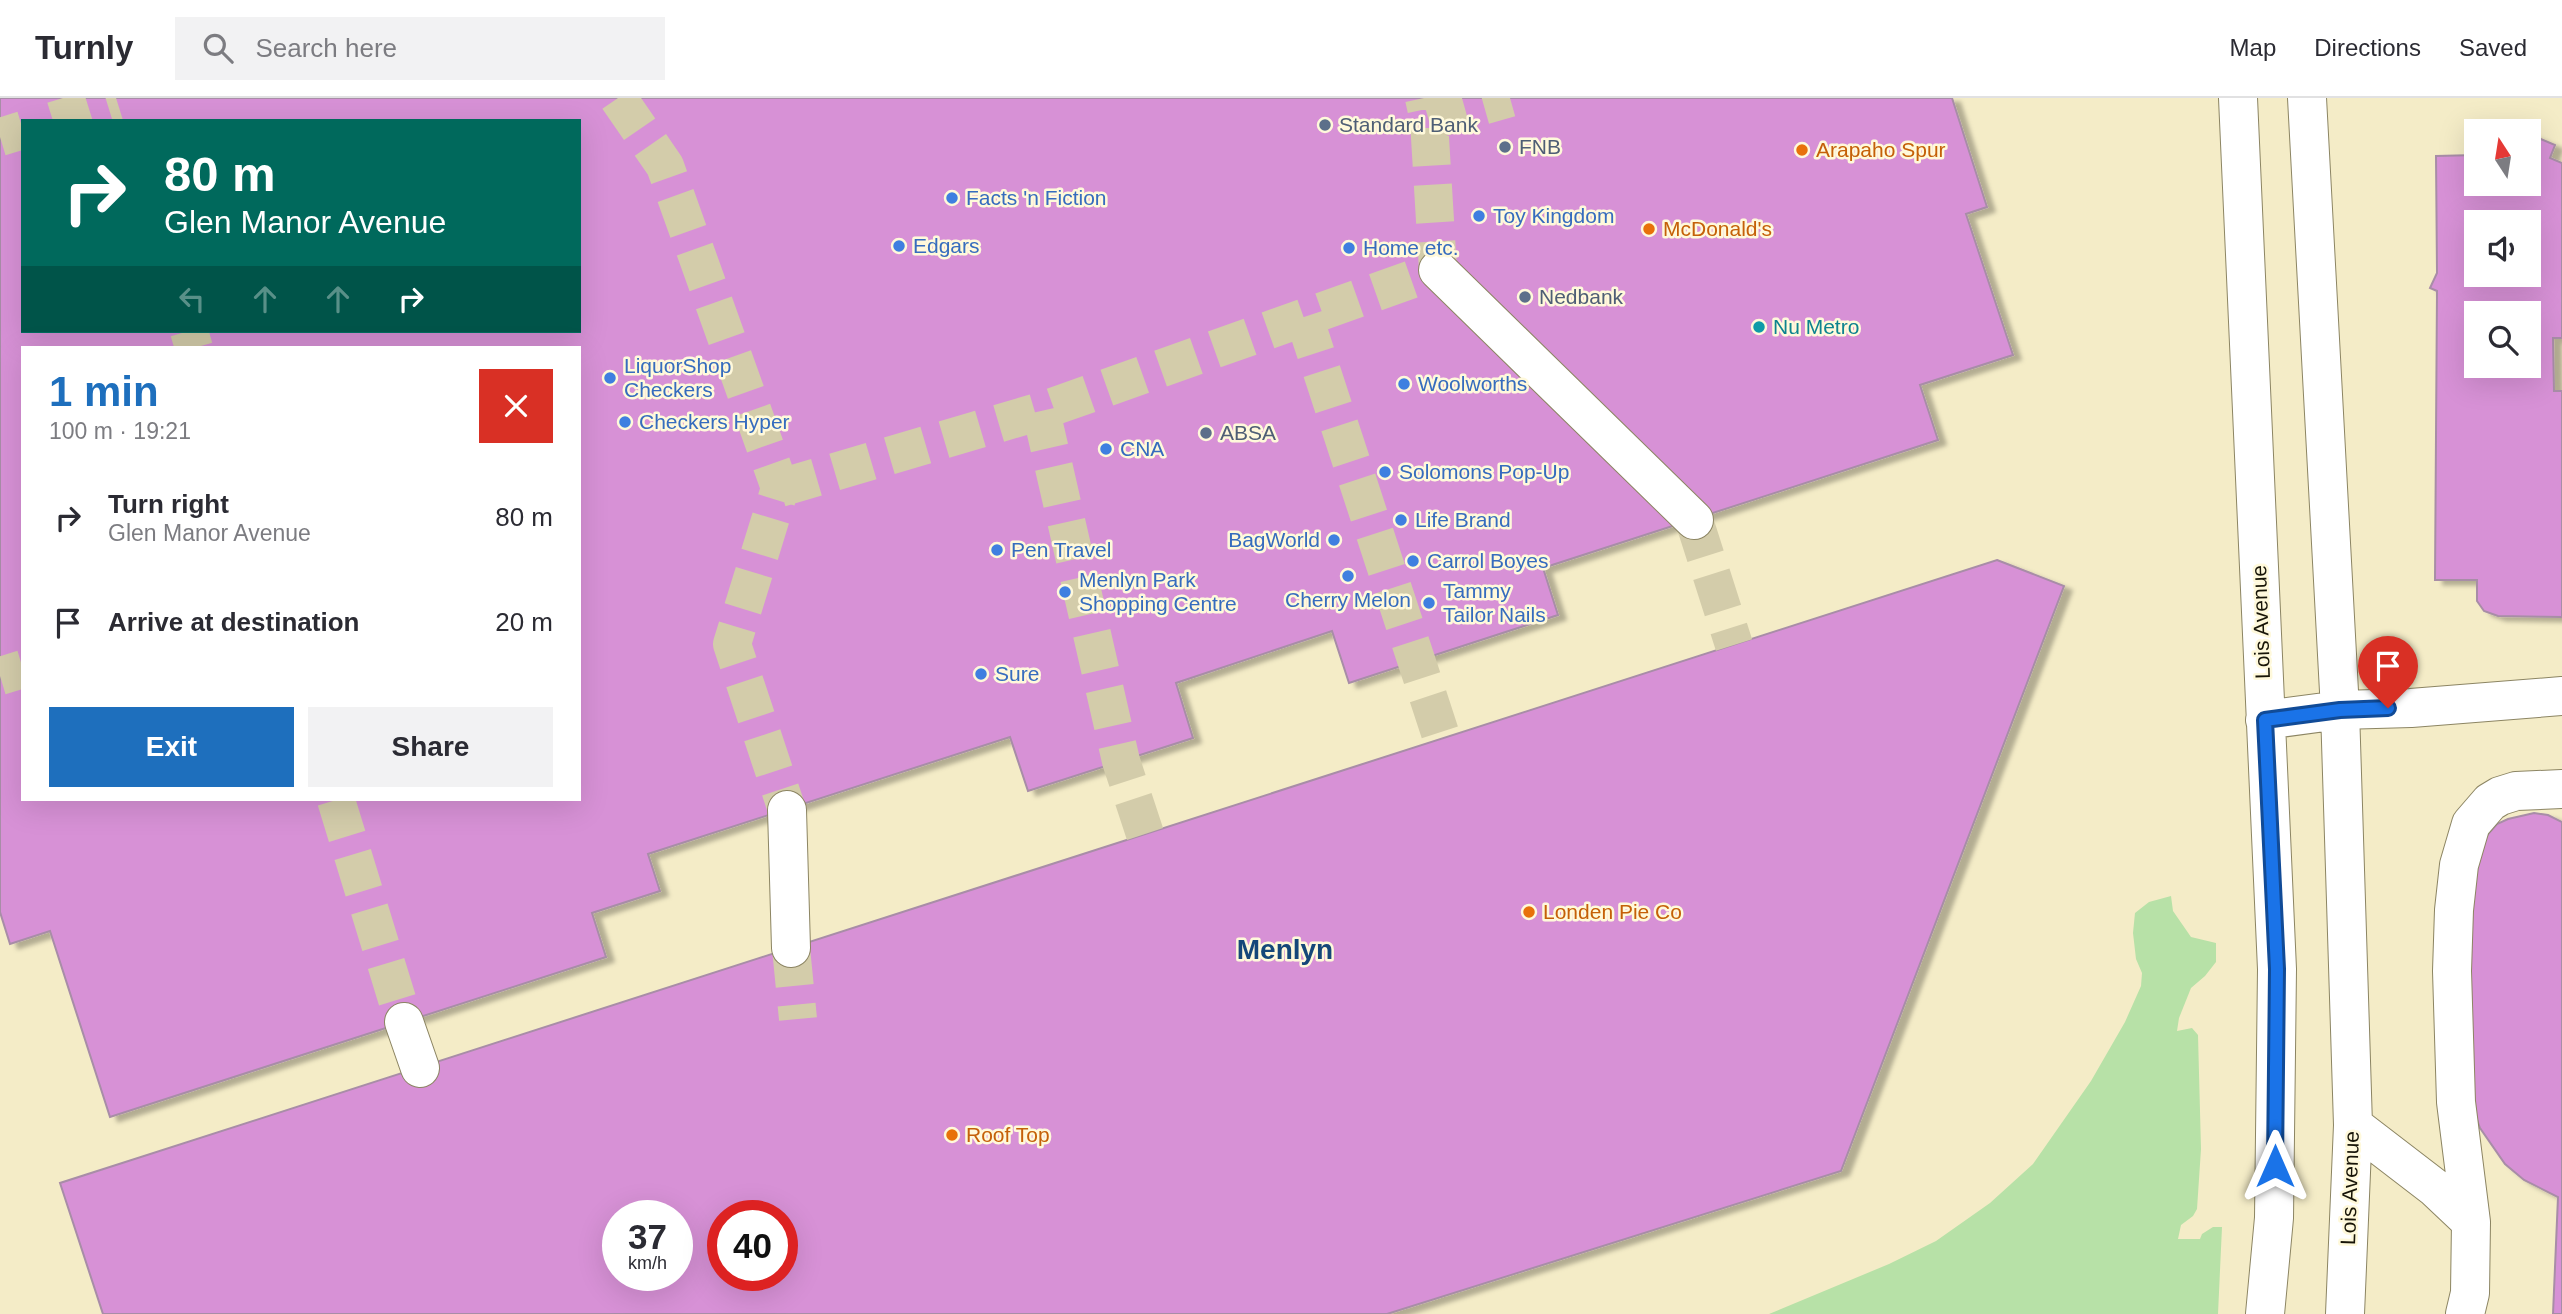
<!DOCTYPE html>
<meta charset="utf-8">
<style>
body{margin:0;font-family:Arial,sans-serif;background:#f2f2f3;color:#2b2b33;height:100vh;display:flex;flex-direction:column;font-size:26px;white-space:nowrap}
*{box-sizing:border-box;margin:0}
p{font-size:23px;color:#7c7c81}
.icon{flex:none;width:38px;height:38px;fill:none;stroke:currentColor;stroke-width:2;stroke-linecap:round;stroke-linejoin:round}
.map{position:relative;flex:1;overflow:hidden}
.drawer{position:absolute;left:21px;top:248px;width:560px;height:455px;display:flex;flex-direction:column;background:#fff;border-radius:0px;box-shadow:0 7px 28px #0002}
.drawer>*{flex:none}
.top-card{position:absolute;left:21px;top:21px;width:560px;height:214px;border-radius:0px;box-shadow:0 7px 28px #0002;background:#00695c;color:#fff;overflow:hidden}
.needle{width:46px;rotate:348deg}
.controls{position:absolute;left:2464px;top:21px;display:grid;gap:14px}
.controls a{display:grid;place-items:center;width:77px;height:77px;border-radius:0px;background:#fff;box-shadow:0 7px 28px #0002;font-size:35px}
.speed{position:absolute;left:602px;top:1102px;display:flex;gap:14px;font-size:35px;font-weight:700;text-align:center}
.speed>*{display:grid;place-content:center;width:91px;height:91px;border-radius:50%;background:#fff;box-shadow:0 7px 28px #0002;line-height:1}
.speed small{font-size:18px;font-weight:400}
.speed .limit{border:10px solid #d22;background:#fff;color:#111}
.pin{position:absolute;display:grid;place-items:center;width:60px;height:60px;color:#fff;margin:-72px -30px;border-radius:50% 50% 50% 0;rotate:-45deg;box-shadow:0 0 7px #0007}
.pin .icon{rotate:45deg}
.me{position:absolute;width:77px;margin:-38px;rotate:0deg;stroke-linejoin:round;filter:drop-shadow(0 0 5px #0008)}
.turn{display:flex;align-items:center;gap:24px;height:147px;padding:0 28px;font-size:32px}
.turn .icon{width:91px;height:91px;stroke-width:2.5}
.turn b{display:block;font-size:49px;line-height:60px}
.lanes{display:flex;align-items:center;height:66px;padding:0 28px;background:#0003;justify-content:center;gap:35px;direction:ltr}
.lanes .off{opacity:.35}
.round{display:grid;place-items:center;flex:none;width:74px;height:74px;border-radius:0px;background:#f2f2f3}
.summary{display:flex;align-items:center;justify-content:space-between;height:119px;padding:0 28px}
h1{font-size:42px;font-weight:600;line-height:52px;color:#1e6fbd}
.cta{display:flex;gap:14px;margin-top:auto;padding:14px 28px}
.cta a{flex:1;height:80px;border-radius:0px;background:#1e6fbd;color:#fff;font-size:28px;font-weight:600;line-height:80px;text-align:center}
.cta a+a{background:#f2f2f3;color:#2b2b33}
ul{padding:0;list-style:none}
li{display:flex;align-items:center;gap:21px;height:105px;padding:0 28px}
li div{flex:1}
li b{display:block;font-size:26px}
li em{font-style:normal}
header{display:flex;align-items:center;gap:42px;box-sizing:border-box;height:98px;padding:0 35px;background:#fff;border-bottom:2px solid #e1e1e2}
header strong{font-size:33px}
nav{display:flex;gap:38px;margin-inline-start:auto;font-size:24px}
.search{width:490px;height:63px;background:#f2f2f3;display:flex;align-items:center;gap:18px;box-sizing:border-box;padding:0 24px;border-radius:0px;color:#7c7c81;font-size:26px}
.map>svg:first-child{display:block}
.green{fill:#b7e1a7}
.building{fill:#d791d6;stroke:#a88da7;stroke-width:2;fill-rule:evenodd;filter:url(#shadow)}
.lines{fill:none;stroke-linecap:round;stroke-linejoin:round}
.minor-tunnel{stroke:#d3ccaa;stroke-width:38;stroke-dasharray:38 19;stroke-linecap:butt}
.minor-casing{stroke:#8c8563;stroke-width:40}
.minor{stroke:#fff;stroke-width:38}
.route-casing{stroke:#114b97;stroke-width:18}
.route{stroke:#1a73e8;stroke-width:12}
.service-dot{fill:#5c6f8a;stroke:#fff9db;stroke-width:2.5}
.food-dot{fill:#e8710a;stroke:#fff9db;stroke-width:2.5}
.shop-dot{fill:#3f7fe0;stroke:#fff9db;stroke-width:2.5}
.culture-dot{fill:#0f9aa8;stroke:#fff9db;stroke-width:2.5}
.labels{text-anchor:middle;stroke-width:5;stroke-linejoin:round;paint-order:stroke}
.service-label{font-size:21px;fill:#4e5e75;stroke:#fff9db;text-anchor:start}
.food-label{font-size:21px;fill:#c56008;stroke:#fff9db;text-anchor:start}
.shop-label{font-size:21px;fill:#366cbe;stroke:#fff9db;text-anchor:start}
.culture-label{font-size:21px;fill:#0d838f;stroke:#fff9db;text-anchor:start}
.street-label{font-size:21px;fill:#171407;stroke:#fff9db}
.district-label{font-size:28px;font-weight:bold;fill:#154779;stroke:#fff9db}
</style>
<header>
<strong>Turnly</strong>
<div class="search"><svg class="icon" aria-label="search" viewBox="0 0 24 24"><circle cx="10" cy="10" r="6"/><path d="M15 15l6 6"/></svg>Search here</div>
<nav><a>Map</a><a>Directions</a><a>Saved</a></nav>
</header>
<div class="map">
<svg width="2562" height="1216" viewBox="0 0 2562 1216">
<defs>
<filter id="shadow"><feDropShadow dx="8" dy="4.5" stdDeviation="2" flood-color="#0004"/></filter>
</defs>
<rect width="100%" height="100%" fill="#f4ecc7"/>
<path class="green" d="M2171 798 2173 813 2191 839 2216 845V864L2205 878 2191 890 2179 920 2177 933 2192 930 2198 937 2201 1051 2197 1111 2193 1118 2181 1127 2178 1141H2200L2202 1136 2213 1129H2222L2218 1216H1769L1889 1166 1936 1143 1990 1105 2033 1066 2091 983 2125 924 2141 888 2142 875 2136 861 2133 835 2135 815 2149 804Z"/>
<path class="building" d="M0 0H1952L1987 109 1966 116 2013 257 1920 287 1938 342 1543 470 1558 517 1349 585 1332 533 1176 585 1193 640 1028 693 1010 639 648 756 660 793 592 815 606 859 110 1019 50 833 10 846 0 814ZM23 23H579V233H23ZM23 250H579V702H23Z
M2504 26 2522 33H2501Z
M2529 36 2555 47 2550 60 2562 65V240H2553L2554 293H2562V519L2498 518 2484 513 2477 503V482H2435L2437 193 2430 190 2437 175 2436 58 2476 57V86H2529ZM2476 124H2529V177H2476ZM2476 215H2529V268H2476Z
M1997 462 2064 488 1841 1073 1387 1216H103L60 1085ZM618 1118H677V1178H618ZM723 1118H782V1178H723Z
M2534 715 2548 717 2562 724V1216H2553L2558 1099 2524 1082 2505 1066 2480 1030 2472 1008 2468 787 2479 747 2489 735 2497 726 2508 721Z"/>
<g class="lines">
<path class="minor-tunnel" d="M618 0 665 68 780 390 732 546 787 712
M53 23 117 3
M1429 23 1510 0
M0 39 23 32
M1304 219 1442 641
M189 233 194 250
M1041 313 1121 663 1145 736
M780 390 1041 313 1438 172 1429 23 1424 0
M1694 422 1734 547
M0 578 23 571
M336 702 404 924
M791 850 798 921"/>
<defs>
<path id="minor" d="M2238 0 2277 871 2274 1120 2265 1216
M2307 0 2340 612 2353 1027 2345 1216
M1438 172 1694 422
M2265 622 2340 612 2411 610 2562 598
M787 712 791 850
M404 924 420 970
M2353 1027 2435 1090 2471 1124
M2465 1216 2470 1195 2471 1124 2456 1004 2452 873 2454 812 2459 767 2471 726 2490 704 2500 698 2516 693 2562 691"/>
</defs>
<use href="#minor" class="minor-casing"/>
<use href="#minor" class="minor"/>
</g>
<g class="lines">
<defs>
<path id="route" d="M2275 1068 2277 871 2265 622 2340 612 2388 610"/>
</defs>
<use href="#route" class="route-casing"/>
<use href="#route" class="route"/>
</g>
<g class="service-dot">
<circle cx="1325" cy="27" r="7"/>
<circle cx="1505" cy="49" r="7"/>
<circle cx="1525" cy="199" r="7"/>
<circle cx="1206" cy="335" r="7"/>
</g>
<g class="food-dot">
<circle cx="1802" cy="52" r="7"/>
<circle cx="1649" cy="131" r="7"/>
<circle cx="1529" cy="814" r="7"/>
<circle cx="952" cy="1037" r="7"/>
</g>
<g class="shop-dot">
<circle cx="952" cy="100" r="7"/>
<circle cx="1479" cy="118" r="7"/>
<circle cx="899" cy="148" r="7"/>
<circle cx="1349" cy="150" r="7"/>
<circle cx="610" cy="280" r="7"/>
<circle cx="1404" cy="286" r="7"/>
<circle cx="625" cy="324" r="7"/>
<circle cx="1106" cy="351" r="7"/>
<circle cx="1385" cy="374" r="7"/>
<circle cx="1401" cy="422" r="7"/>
<circle cx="1334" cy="442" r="7"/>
<circle cx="997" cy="452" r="7"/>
<circle cx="1413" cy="463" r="7"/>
<circle cx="1348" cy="478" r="7"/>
<circle cx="1065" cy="494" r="7"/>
<circle cx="1429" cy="505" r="7"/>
<circle cx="981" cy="576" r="7"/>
</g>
<circle class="culture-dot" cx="1759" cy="229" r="7"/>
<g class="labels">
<g class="service-label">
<text x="1339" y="34">Standard Bank</text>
<text x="1519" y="56">FNB</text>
<text x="1539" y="206">Nedbank</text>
<text x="1220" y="342">ABSA</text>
</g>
<g class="food-label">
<text x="1816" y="59">Arapaho Spur</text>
<text x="1663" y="138">McDonald's</text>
<text x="1543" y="821">Londen Pie Co</text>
<text x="966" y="1044">Roof Top</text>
</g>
<g class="shop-label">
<text x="966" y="107">Facts 'n Fiction</text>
<text x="1493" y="125">Toy Kingdom</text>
<text x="913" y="155">Edgars</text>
<text x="1363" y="157">Home etc.</text>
<text x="624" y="275">LiquorShop<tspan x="624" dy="24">Checkers</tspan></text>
<text x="1418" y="293">Woolworths</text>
<text x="639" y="331">Checkers Hyper</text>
<text x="1120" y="358">CNA</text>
<text x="1399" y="381">Solomons Pop-Up</text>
<text x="1415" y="429">Life Brand</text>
<text x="1320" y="449" text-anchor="end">BagWorld</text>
<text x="1011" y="459">Pen Travel</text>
<text x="1427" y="470">Carrol Boyes</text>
<text x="1079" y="489">Menlyn Park<tspan x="1079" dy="24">Shopping Centre</tspan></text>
<text x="1443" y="500">Tammy<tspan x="1443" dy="24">Tailor Nails</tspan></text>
<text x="1348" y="509" text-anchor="middle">Cherry Melon</text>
<text x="995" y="583">Sure</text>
</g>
<g class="culture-label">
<text x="1773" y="236">Nu Metro</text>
</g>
<g class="street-label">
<text transform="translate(2261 524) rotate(-92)" y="7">Lois Avenue</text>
<text transform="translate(2350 1090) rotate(-88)" y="7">Lois Avenue</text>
</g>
<g class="district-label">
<text x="1285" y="861">Menlyn</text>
</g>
</g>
</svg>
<div class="controls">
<a><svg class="needle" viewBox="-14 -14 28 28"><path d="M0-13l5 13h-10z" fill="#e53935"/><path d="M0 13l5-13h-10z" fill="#7c7c81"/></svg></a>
<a><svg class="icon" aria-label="sound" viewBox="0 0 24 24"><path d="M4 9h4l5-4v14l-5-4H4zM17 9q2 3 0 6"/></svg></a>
<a><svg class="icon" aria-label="search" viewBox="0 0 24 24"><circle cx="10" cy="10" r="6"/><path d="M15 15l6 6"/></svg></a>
</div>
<div class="speed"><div>37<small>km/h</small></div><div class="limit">40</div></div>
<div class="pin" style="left:2388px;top:610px;background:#d93025"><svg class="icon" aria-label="arrive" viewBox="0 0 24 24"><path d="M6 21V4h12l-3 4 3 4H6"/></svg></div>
<svg class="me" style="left:2275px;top:1068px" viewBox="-20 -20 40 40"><path d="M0-17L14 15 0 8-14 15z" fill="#1a73e8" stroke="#fff" stroke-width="4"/></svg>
<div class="top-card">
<div class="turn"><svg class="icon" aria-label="right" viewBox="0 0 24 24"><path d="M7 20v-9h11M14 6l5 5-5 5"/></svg><div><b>80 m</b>Glen Manor Avenue</div></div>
<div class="lanes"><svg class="icon off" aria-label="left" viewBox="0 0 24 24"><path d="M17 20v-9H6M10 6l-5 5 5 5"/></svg><svg class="icon off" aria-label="ahead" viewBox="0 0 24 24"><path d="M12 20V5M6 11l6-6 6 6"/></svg><svg class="icon off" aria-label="ahead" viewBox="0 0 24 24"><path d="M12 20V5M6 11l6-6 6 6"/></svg><svg class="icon" aria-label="right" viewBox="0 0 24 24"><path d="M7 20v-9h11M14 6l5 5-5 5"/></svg></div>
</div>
<section class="drawer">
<div class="summary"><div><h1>1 min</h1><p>100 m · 19:21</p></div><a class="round" style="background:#d93025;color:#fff"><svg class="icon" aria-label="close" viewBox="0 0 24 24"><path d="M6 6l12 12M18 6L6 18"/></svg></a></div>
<ul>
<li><svg class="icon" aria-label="right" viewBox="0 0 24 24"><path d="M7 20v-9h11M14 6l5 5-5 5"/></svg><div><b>Turn right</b><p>Glen Manor Avenue</p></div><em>80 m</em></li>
<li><svg class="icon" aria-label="arrive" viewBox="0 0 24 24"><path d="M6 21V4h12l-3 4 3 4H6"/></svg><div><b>Arrive at destination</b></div><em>20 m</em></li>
</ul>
<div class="cta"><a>Exit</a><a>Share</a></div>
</section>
</div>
